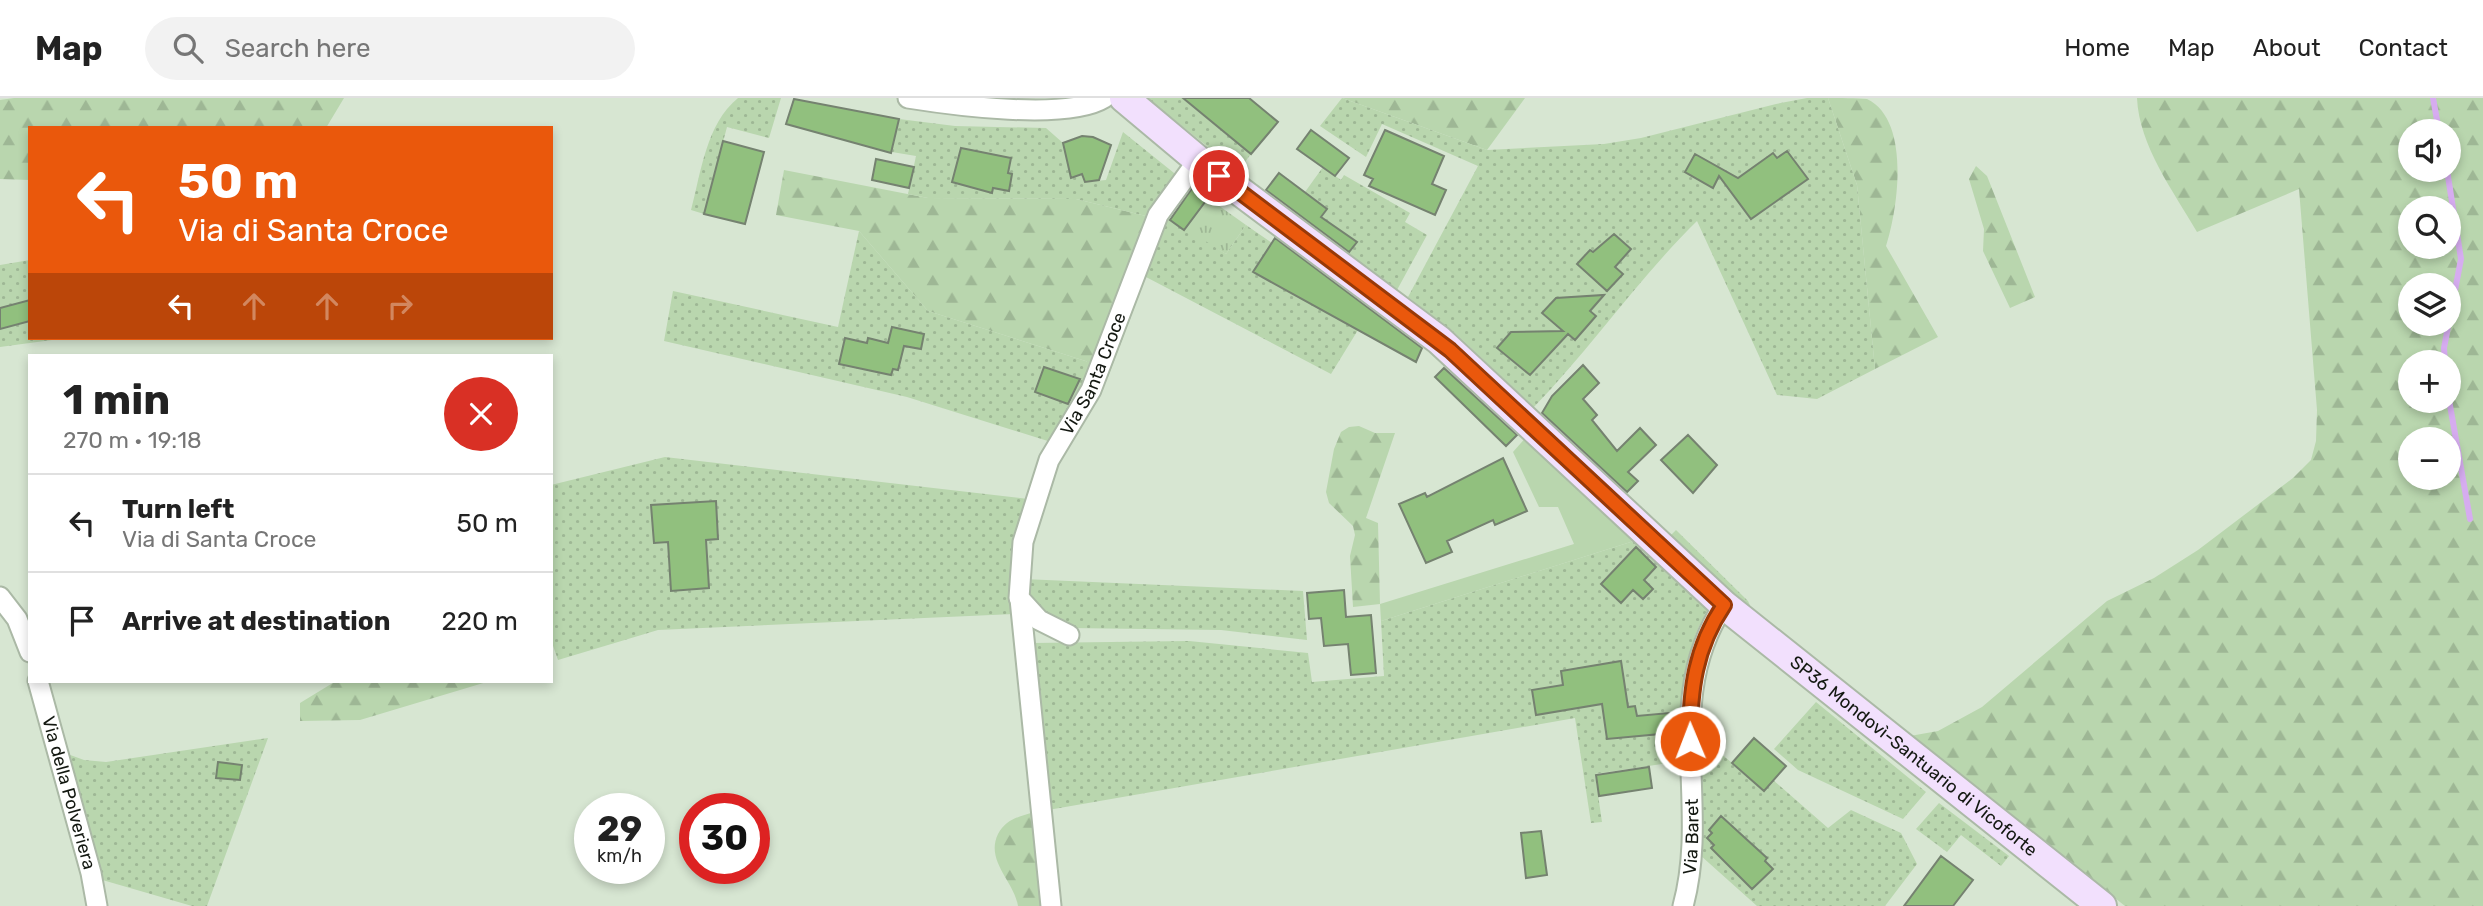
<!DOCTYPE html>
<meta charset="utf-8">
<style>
body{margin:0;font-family:Rubik,sans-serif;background:#f2f2f2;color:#222;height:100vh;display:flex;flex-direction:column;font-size:26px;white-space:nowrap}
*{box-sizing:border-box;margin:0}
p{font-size:23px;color:#767676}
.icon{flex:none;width:38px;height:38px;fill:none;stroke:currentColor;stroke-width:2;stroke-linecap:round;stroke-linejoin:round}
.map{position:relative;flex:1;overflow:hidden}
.panel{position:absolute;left:28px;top:256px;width:525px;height:329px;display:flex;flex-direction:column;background:#fff;border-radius:0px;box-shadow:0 4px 10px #0003}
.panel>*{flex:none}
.guide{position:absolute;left:28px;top:28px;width:525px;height:214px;border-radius:0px;box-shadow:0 4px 10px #0003;background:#ea580c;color:#fff;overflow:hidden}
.controls{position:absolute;left:2398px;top:21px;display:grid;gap:14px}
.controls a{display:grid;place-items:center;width:63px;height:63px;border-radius:50%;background:#fff;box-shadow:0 4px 10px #0003;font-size:35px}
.speed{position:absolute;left:574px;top:695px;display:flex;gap:14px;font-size:35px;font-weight:700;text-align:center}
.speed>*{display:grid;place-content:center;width:91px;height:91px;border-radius:50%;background:#fff;box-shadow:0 4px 10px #0003;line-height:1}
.speed small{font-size:18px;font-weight:400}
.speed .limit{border:10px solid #d22;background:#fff;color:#111}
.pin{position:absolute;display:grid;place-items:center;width:60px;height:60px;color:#fff;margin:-30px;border:4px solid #fff;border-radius:50%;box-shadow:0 2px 7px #0007}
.me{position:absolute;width:77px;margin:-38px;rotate:359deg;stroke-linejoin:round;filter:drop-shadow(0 0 5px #0008)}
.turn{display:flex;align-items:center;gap:24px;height:147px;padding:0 35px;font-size:32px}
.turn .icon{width:91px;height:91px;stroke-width:2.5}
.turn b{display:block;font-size:49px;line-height:60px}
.lanes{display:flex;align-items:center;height:66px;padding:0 35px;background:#0003;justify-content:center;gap:35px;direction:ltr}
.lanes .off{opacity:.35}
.round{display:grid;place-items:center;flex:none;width:74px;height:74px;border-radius:37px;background:#f2f2f2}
.headline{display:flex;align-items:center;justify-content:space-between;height:119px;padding:0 35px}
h1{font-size:42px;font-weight:700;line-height:52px}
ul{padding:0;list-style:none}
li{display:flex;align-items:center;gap:21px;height:98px;padding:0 35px;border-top:2px solid #e0e0e0}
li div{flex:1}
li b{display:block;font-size:26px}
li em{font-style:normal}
header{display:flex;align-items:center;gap:42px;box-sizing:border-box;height:98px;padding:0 35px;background:#fff;border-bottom:2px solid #e0e0e0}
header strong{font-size:33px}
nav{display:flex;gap:38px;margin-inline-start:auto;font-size:24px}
.search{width:490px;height:63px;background:#f2f2f2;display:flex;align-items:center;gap:18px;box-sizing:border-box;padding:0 24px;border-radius:38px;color:#767676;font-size:26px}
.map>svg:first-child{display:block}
.grass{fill:#b9d6ae}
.forest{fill:url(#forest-firs);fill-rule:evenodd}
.park{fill:url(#park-tufts)}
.garden{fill:url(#garden-dots)}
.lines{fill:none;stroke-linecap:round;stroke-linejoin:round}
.stream{stroke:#d6acf0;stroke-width:6}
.building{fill:#91c07e;stroke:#758270;stroke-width:2}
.street-casing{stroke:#abb9a6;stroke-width:23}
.secondary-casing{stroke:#abb9a6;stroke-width:32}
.street{stroke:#fff;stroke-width:19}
.secondary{stroke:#f2e0fd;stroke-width:28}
.route-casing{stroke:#983908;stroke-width:18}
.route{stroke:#ea580c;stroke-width:12}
.labels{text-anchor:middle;stroke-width:5;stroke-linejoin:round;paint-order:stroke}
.street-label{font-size:18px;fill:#131811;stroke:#d7e6d2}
</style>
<header>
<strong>Map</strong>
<div class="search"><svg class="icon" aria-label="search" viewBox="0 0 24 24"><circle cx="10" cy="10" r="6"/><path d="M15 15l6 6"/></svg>Search here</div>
<nav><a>Home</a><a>Map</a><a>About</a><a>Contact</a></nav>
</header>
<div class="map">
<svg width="2483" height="808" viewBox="0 0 2483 808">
<defs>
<pattern id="forest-firs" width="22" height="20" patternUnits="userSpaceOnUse" patternTransform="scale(1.75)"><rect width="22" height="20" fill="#b9d6ae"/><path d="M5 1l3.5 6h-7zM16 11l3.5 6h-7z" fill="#9eb795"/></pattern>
<pattern id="park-tufts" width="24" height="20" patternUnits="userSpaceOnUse" patternTransform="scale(1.75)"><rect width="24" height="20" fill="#b9d6ae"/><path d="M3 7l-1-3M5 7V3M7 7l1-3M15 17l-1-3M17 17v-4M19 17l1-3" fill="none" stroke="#9eb795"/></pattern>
<pattern id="garden-dots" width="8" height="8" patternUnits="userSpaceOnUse" patternTransform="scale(1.75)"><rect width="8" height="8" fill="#b9d6ae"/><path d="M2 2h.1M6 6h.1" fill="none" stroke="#9eb795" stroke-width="1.8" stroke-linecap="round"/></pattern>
</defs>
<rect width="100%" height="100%" fill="#d7e6d2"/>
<path class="grass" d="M1527 338 1637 442 1381 523 1380 506 1574 446 1558 409H1539L1513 354Z"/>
<path class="forest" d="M14 0H344L326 30H30V82L0 81V2Z
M1342 0H1525L1487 52Z
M1828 0C1839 0 1857 0 1867 1 1911 22 1898 111 1886 148L1938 239 1875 271 1857 87Z
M2137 0H2483V808H2125L1910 638 1938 633 1982 609 2107 503 2154 480 2198 452 2293 380 2311 362 2316 343 2317 312 2299 91 2197 134C2174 94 2139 48 2137 0ZM2410 33H2448V72H2410ZM2410 110H2448V149H2410ZM2410 187H2448V226H2410ZM2410 264H2448V303H2410ZM2410 341H2448V380H2410Z
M1976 68 1987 78 2035 199 2010 210 1983 153 1984 131 1969 81Z
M784 72 928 100 1076 101 1150 119 1095 266 928 213 859 133 776 117Z
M1359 328 1375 335H1395L1366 420 1378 425 1380 506 1353 509 1350 458 1355 437 1353 428 1329 405 1326 394 1334 351 1341 334 1349 329Z
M336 583H490L360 622 300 623V605Z
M1035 714 1044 808H1018C1014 783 985 763 998 736 1006 721 1020 718 1035 714Z"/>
<path class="park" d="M1208 100 1246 127 1226 156 1184 132Z"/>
<path class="garden" d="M738 0H781L769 40 727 29 704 116 691 112C701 75 706 26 738 0Z
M1147 0H1183L1251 56 1238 73Z
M1342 0 1487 52 1604 46 1641 40 1776 6 1807 0H1828L1857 87 1875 271 1817 301 1777 297 1697 123C1638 181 1591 250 1534 309L1455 235 1408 199 1478 68 1382 26 1366 59 1320 28Z
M899 21 955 28 1046 30 1063 45 1071 79 1082 76 1085 84 1106 82 1123 34 1179 79 1150 119 1076 101 928 100 908 96 916 58 892 54Z
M1323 69 1341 82 1344 77 1410 115 1405 124 1427 137 1397 192 1347 157 1356 144 1321 119 1327 110 1305 94Z
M1164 117 1226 156 1246 127 1272 145 1254 174 1358 232 1331 276 1146 179 1108 279 1103 277Z
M859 133 928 213 1095 266 1051 344 907 299 664 243 673 193 838 229Z
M30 162V240H67L0 249V167Z
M665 359 1028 401 1014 516 658 532 558 562 551 542V387Z
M1676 432 1748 503 1754 516 1666 442Z
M1637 442 1710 508C1679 557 1682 608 1682 663L1595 676 1602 724 1591 725 1575 620 1048 712 1032 545 1189 543 1308 555 1312 584 1384 578 1381 523Z
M1023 481 1303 493 1307 542 1221 532 1068 530C1046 522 1029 502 1023 481Z
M1816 604 1926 694 1903 721 1798 672 1774 651Z
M1699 637 1764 692 1773 682 1828 730 1851 712 1901 735 1917 766 1885 808H1757L1700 757Z
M268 640 207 808H192L99 781 62 654 84 662 106 664Z
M1939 705 2009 758 2001 768 1961 737 1947 754 1916 731Z"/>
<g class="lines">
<path class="stream" d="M2433 0 2439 33
M2445 264 2444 250 2461 161 2447 72
M2448 296 2470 421"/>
</g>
<path class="building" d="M1183 0H1249L1278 24 1251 56Z
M794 1 899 21 891 55 786 26Z
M1311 32 1349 60 1335 78 1297 51Z
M1385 32 1444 58 1432 86 1446 92 1435 117 1369 88 1373 81 1364 77Z
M1082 38 1093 39 1111 47 1099 82 1085 84 1082 76 1071 80 1063 45Z
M723 43 764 54 745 126 704 116Z
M961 50 1011 60 1008 75 1012 76 1009 93 993 90 992 95 952 84Z
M1787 53 1808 81 1751 121 1719 78 1713 90 1685 74 1695 56 1738 80 1773 55 1777 60Z
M876 61 914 69 909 90 872 82Z
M1279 75 1327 111 1321 119 1357 144 1349 154 1266 92Z
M1193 89 1208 100 1184 132 1170 122Z
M1614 136 1631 151 1615 169 1623 176 1607 193 1577 166 1590 152 1593 154Z
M1275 140 1422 250 1416 264 1253 174Z
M1604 197 1590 213 1596 218 1575 242 1568 236 1530 277 1497 250 1511 234 1563 233 1542 215 1556 200Z
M30 202V223L0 231V210Z
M892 229 924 236 921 251 904 248 898 272 893 271 891 277 839 266 845 240 867 245 868 240 888 245Z
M1583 267 1599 285 1583 301 1597 317 1592 322 1617 353 1640 330 1656 347 1628 374 1638 383 1627 394 1542 315 1552 298Z
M1044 269 1080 281 1068 306 1035 294Z
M1444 270 1517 337 1506 348 1435 279Z
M1688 337 1717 367 1693 395 1661 362Z
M1503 360 1527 413 1495 427 1493 422 1447 443 1452 454 1426 465 1399 406 1425 395 1427 399Z
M716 403 718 441 706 442 709 490 671 493 668 444 654 445 651 407Z
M1636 449 1656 469 1644 482 1653 491 1643 501 1633 492 1621 505 1601 486Z
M1344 492 1346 519 1371 517 1376 575 1351 577 1348 546 1324 548 1321 520 1309 521 1307 495Z
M1621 563 1628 609 1635 608 1637 618 1669 615 1671 635 1607 641 1602 606 1536 617 1532 592 1563 587 1561 573Z
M1754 640 1786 668 1764 693 1732 665Z
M218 664 242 667 240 682 216 680Z
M1649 669 1652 690 1599 698 1596 677Z
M1721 718 1767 760 1765 763 1773 771 1752 791 1711 750 1714 747 1707 740 1712 735 1709 732Z
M1541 733 1547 777 1526 780 1521 735Z
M1941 758 1973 782 1953 808H1904Z"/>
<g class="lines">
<defs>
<g id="street">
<path d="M908 0C952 7 1067 23 1104 0"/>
<path d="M0 499 17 521 30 554"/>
<path d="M1020 501 1051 808"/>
<path id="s1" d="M1069 537 1039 522 1019 500 1023 444 1049 362 1091 292 1158 117 1198 62"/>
<path id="s2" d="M38 583 91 775 97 808"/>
<path id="s3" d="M1683 808C1711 706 1661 601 1724 507"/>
</g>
<g id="secondary">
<path id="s4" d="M1124 0 1198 62 1439 242 1724 507 2102 808"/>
</g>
</defs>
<use href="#street" class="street-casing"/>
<use href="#secondary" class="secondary-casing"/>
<use href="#street" class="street"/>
<use href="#secondary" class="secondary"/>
</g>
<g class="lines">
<defs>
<path id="route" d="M1219 78 1450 252 1724 507C1695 550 1690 592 1690 643"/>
</defs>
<use href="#route" class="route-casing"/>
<use href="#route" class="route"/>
</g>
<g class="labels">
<g class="street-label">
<text dy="6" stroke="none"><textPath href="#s1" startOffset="303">Via Santa Croce</textPath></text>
<text dy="6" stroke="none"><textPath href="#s4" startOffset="1029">SP36 Mondovì-Santuario di Vicoforte</textPath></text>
<text dy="6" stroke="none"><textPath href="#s2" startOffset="116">Via della Polveriera</textPath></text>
<text dy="6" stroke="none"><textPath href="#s3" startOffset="70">Via Baret</textPath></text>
</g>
</g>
</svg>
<div class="controls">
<a><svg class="icon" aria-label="sound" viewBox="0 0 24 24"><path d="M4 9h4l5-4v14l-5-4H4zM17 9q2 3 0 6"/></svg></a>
<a><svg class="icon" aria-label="search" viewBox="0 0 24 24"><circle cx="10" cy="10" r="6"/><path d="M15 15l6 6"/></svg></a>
<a><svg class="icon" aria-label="layers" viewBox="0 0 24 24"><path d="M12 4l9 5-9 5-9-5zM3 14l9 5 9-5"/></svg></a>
<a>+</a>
<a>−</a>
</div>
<div class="speed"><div>29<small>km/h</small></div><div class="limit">30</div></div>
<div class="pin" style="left:1219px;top:78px;background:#d93025"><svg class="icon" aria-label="arrive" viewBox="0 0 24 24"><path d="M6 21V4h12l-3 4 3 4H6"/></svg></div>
<svg class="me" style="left:1690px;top:643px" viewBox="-20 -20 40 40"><circle r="17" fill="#ea580c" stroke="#fff" stroke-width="3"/><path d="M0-11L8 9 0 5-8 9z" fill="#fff"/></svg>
<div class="guide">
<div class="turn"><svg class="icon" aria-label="left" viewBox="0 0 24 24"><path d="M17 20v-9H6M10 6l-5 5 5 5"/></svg><div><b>50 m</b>Via di Santa Croce</div></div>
<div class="lanes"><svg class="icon" aria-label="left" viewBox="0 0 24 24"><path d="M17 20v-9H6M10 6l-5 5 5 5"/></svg><svg class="icon off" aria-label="ahead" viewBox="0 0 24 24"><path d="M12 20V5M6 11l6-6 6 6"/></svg><svg class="icon off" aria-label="ahead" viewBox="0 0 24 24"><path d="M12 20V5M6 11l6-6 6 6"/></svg><svg class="icon off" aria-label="right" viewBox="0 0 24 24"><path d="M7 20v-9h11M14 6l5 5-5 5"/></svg></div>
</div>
<section class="panel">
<div class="headline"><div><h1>1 min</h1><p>270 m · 19:18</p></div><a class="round" style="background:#d93025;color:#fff"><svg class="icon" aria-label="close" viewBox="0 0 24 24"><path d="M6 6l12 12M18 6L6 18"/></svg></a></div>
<ul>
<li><svg class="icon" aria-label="left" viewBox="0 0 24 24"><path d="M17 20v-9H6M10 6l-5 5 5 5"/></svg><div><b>Turn left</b><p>Via di Santa Croce</p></div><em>50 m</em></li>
<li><svg class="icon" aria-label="arrive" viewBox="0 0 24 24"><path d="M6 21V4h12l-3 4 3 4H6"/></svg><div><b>Arrive at destination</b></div><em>220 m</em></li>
</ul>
</section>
</div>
